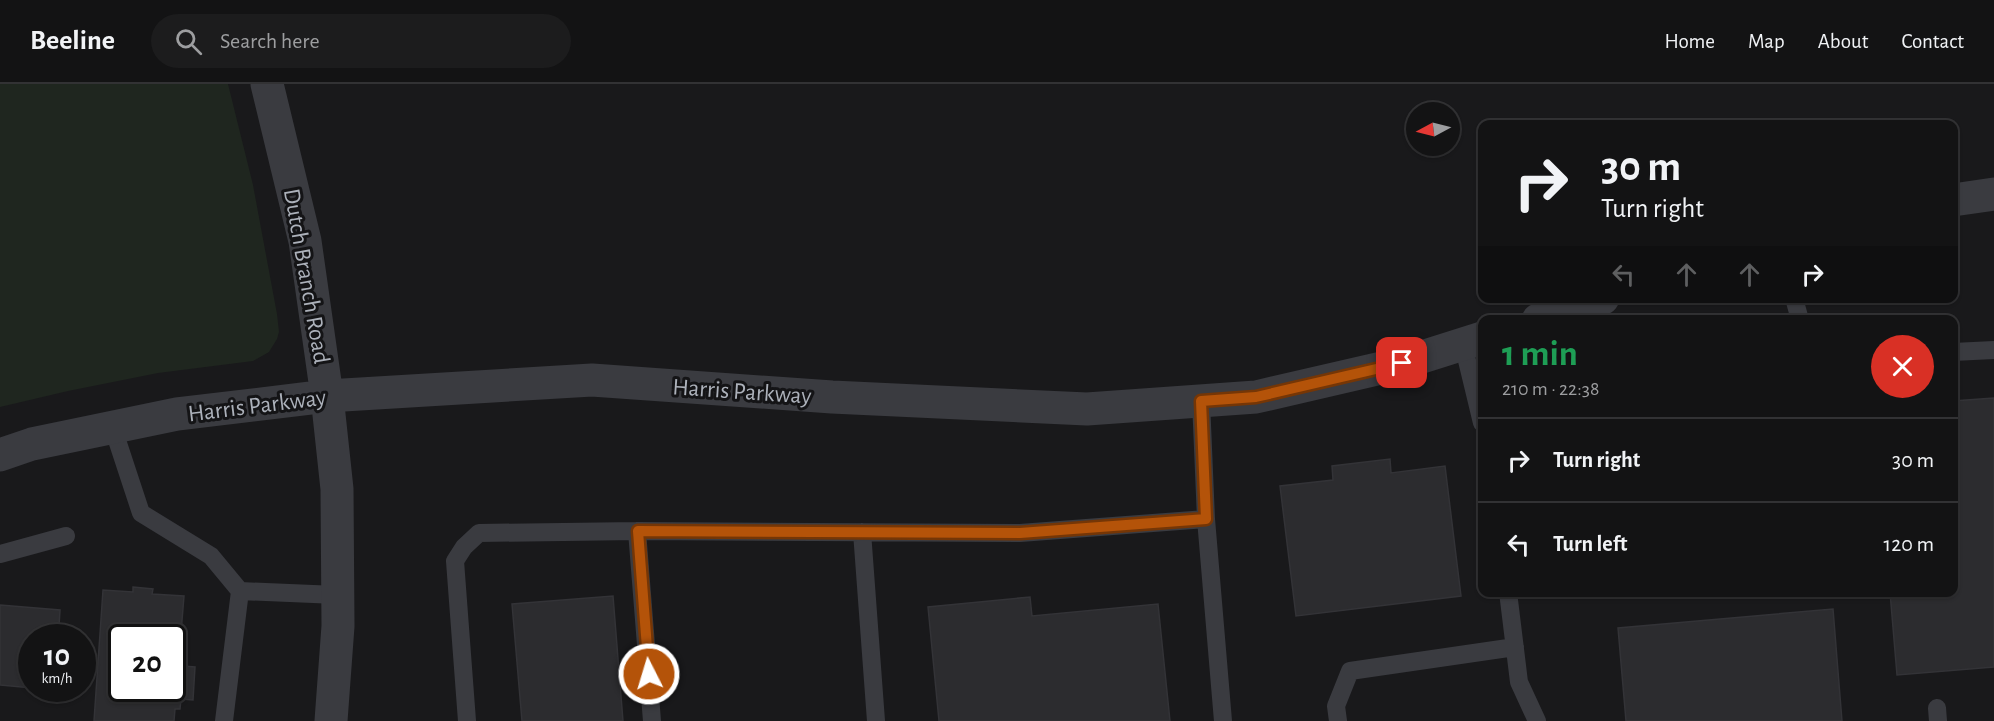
<!DOCTYPE html>
<meta charset="utf-8">
<style>
body{margin:0;font-family:"Alegreya Sans",sans-serif;background:#1c1c1d;color:#f1f3f6;height:100vh;display:flex;flex-direction:column;font-size:22px;white-space:nowrap}
*{box-sizing:border-box;margin:0}
p{font-size:20px;color:#9d9ea0}
.icon{flex:none;width:33px;height:33px;fill:none;stroke:currentColor;stroke-width:2;stroke-linecap:round;stroke-linejoin:round}
.map{position:relative;flex:1;overflow:hidden}
.sheet{position:absolute;left:1478px;top:231px;width:480px;height:282px;display:flex;flex-direction:column;background:#131314;border-radius:12px;box-shadow:0 2px 4px #0004,0 0 0 2px #323234}
.sheet>*{flex:none}
.hud{position:absolute;left:1478px;top:36px;width:480px;height:183px;border-radius:12px;box-shadow:0 2px 4px #0004,0 0 0 2px #323234;background:#131314;color:#f1f3f6;overflow:hidden}
.needle{width:39px;rotate:263deg}
.controls{position:absolute;left:1406px;top:18px;display:grid;gap:12px}
.controls a{display:grid;place-items:center;width:54px;height:54px;border-radius:50%;background:#131314;box-shadow:0 2px 4px #0004,0 0 0 2px #323234;font-size:30px}
.speed{position:absolute;left:18px;top:540px;display:flex;gap:12px;font-size:30px;font-weight:700;text-align:center}
.speed>*{display:grid;place-content:center;width:78px;height:78px;border-radius:50%;background:#131314;box-shadow:0 2px 4px #0004,0 0 0 2px #323234;line-height:1}
.speed small{font-size:15px;font-weight:400}
.speed .limit{border:3px solid #111;border-radius:9px;background:#fff;color:#111}
.pin{position:absolute;display:grid;place-items:center;width:51px;height:51px;color:#fff;margin:-26px;border-radius:12px;box-shadow:0 3px 9px #0006}
.me{position:absolute;width:66px;margin:-33px;rotate:355deg;stroke-linejoin:round;filter:drop-shadow(0 0 4px #0008)}
.turn{display:flex;align-items:center;gap:21px;height:126px;padding:0 24px;font-size:27px}
.turn .icon{width:78px;height:78px;stroke-width:2.5}
.turn b{display:block;font-size:42px;line-height:51px}
.lanes{display:flex;align-items:center;height:57px;padding:0 24px;background:#0003;justify-content:center;gap:30px;direction:ltr}
.lanes .off{opacity:.35}
.round{display:grid;place-items:center;flex:none;width:63px;height:63px;border-radius:32px;background:#1c1c1d}
.headline{display:flex;align-items:center;justify-content:space-between;height:102px;padding:0 24px}
h1{font-size:36px;font-weight:700;line-height:45px;color:#1e9e55}
ul{padding:0;list-style:none}
li{display:flex;align-items:center;gap:18px;height:84px;padding:0 24px;border-top:2px solid #323234}
li div{flex:1}
li b{display:block;font-size:22px}
li em{font-style:normal}
header{display:flex;align-items:center;gap:36px;box-sizing:border-box;height:84px;padding:0 30px;background:#131314;border-bottom:2px solid #323234}
header strong{font-size:28px}
nav{display:flex;gap:33px;margin-inline-start:auto;font-size:21px}
.search{width:420px;height:54px;background:#1c1c1d;display:flex;align-items:center;gap:15px;box-sizing:border-box;padding:0 21px;border-radius:33px;color:#9d9ea0;font-size:22px}
.map>svg:first-child{display:block}
.green{fill:#1f261f}
.building{fill:#2c2c2f;stroke:#333337;stroke-width:1.5;fill-rule:evenodd}
.lines{fill:none;stroke-linecap:round;stroke-linejoin:round}
.service{stroke:#3a3b40;stroke-width:18}
.tertiary{stroke:#3a3b40;stroke-width:33}
.route-casing{stroke:#753606;stroke-width:15}
.route{stroke:#b45309;stroke-width:10}
.labels{text-anchor:middle;stroke-width:6;stroke-linejoin:round;paint-order:stroke}
.street-label{font-size:24px;fill:#acb1ba;stroke:#141416}
</style>
<header>
<strong>Beeline</strong>
<div class="search"><svg class="icon" aria-label="search" viewBox="0 0 24 24"><circle cx="10" cy="10" r="6"/><path d="M15 15l6 6"/></svg>Search here</div>
<nav><a>Home</a><a>Map</a><a>About</a><a>Contact</a></nav>
</header>
<div class="map">
<svg width="1994" height="637" viewBox="0 0 1994 637">
<rect width="100%" height="100%" fill="#19191b"/>
<path class="green" d="M0 0H228L253 101 277 230 279 248 277 255 269 268 253 277 158 289 68 307 0 323Z"/>
<path class="building" d="M1994 314V583L1897 591 1890 508H1953V317Z
M1390 375 1391 389 1445 382 1461 512 1296 532 1280 402 1333 396 1332 382Z
M133 503 153 505 152 510 184 512 179 573 184 574 183 582 195 583 193 616 181 615 180 625H175L174 637H94L103 506 133 508ZM122 554H172V604H122Z
M613 512 623 637H522L512 520Z
M1030 513 1032 532 1158 520 1170 637H939L928 523Z
M0 521 60 526 59 542 64 543V551H62L61 554H32V604L0 601Z
M1833 525 1842 637H1626L1618 544Z"/>
<g class="lines">
<path class="service" d="M1794 214 1800 236
M1463 260 1482 339
M1953 268 1994 266
M113 344 141 429 211 472 240 507 337 511
M1206 435 1223 637
M862 448 876 637
M0 470 66 452
M1508 508 1519 598 1537 637
M1937 624 1938 637
M224 637 240 507
M467 637 455 477 464 463 479 449 637 447
M652 637 637 447 1020 449 1206 435 1201 317
M1338 637 1336 622 1350 587 1515 563"/>
<path class="tertiary" d="M267 0 305 157 327 312 337 405 338 542 331 637
M1953 116 1994 110
M1538 236 1603 214
M0 371 32 360 177 330 327 312 592 296 832 313 1087 325 1256 313 1403 279 1482 254"/>
</g>
<g class="lines">
<defs>
<path id="route" d="M649 590 638 447 1020 449 1206 435 1201 317 1256 313 1402 279"/>
</defs>
<use href="#route" class="route-casing"/>
<use href="#route" class="route"/>
</g>
<g class="labels">
<g class="street-label">
<text transform="translate(307 192) rotate(80)" y="8">Dutch Branch Road</text>
<text transform="translate(742 307) rotate(4)" y="8">Harris Parkway</text>
<text transform="translate(257 321) rotate(-7)" y="8">Harris Parkway</text>
</g>
</g>
</svg>
<div class="controls">
<a><svg class="needle" viewBox="-14 -14 28 28"><path d="M0-13l5 13h-10z" fill="#e53935"/><path d="M0 13l5-13h-10z" fill="#9d9ea0"/></svg></a>
</div>
<div class="speed"><div>10<small>km/h</small></div><div class="limit">20</div></div>
<div class="pin" style="left:1402px;top:279px;background:#d93025"><svg class="icon" aria-label="arrive" viewBox="0 0 24 24"><path d="M6 21V4h12l-3 4 3 4H6"/></svg></div>
<svg class="me" style="left:649px;top:590px" viewBox="-20 -20 40 40"><circle r="17" fill="#b45309" stroke="#fff" stroke-width="3"/><path d="M0-11L8 9 0 5-8 9z" fill="#fff"/></svg>
<div class="hud">
<div class="turn"><svg class="icon" aria-label="right" viewBox="0 0 24 24"><path d="M7 20v-9h11M14 6l5 5-5 5"/></svg><div><b>30 m</b>Turn right</div></div>
<div class="lanes"><svg class="icon off" aria-label="left" viewBox="0 0 24 24"><path d="M17 20v-9H6M10 6l-5 5 5 5"/></svg><svg class="icon off" aria-label="ahead" viewBox="0 0 24 24"><path d="M12 20V5M6 11l6-6 6 6"/></svg><svg class="icon off" aria-label="ahead" viewBox="0 0 24 24"><path d="M12 20V5M6 11l6-6 6 6"/></svg><svg class="icon" aria-label="right" viewBox="0 0 24 24"><path d="M7 20v-9h11M14 6l5 5-5 5"/></svg></div>
</div>
<section class="sheet">
<div class="headline"><div><h1>1 min</h1><p>210 m · 22:38</p></div><a class="round" style="background:#d93025;color:#fff"><svg class="icon" aria-label="close" viewBox="0 0 24 24"><path d="M6 6l12 12M18 6L6 18"/></svg></a></div>
<ul>
<li><svg class="icon" aria-label="right" viewBox="0 0 24 24"><path d="M7 20v-9h11M14 6l5 5-5 5"/></svg><div><b>Turn right</b></div><em>30 m</em></li>
<li><svg class="icon" aria-label="left" viewBox="0 0 24 24"><path d="M17 20v-9H6M10 6l-5 5 5 5"/></svg><div><b>Turn left</b></div><em>120 m</em></li>
</ul>
</section>
</div>
